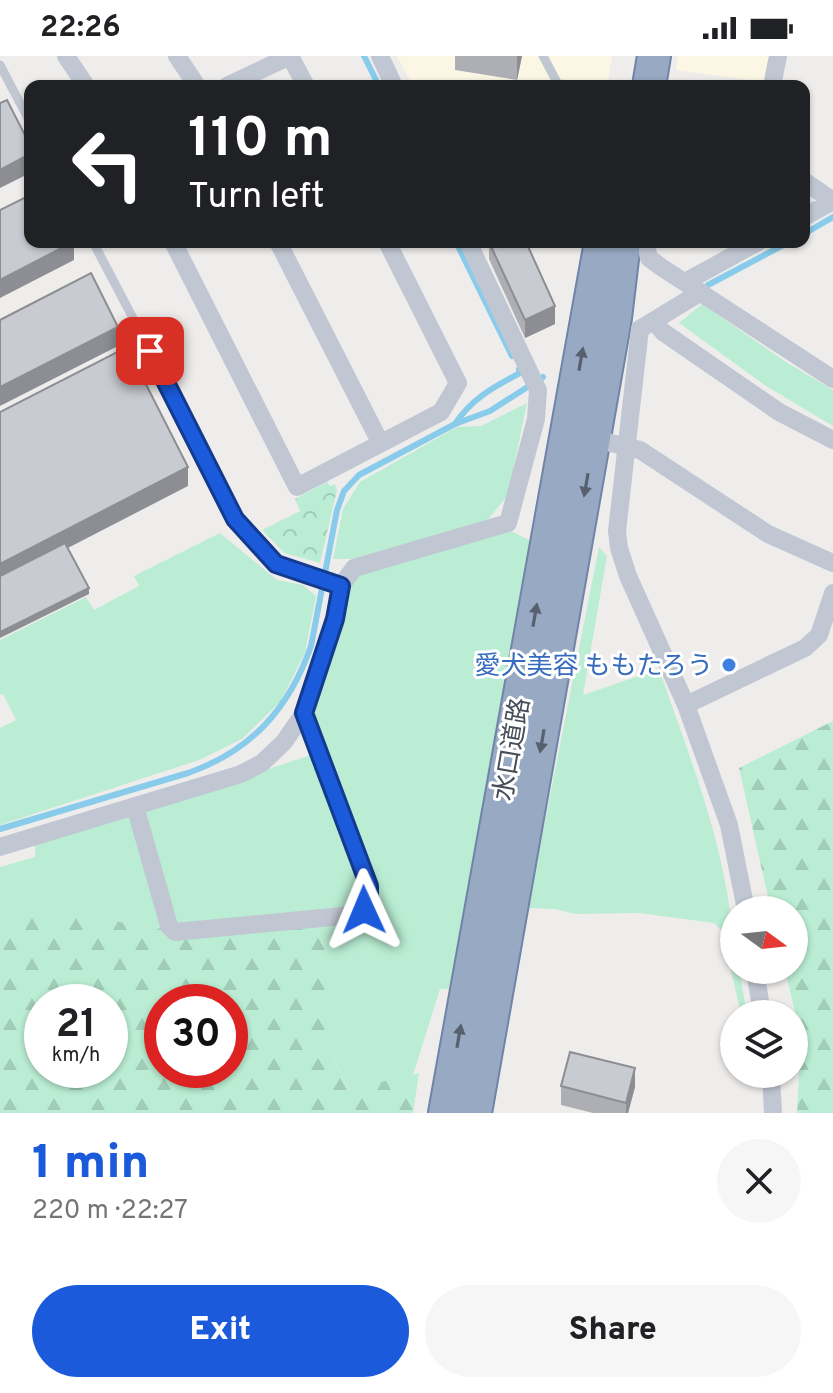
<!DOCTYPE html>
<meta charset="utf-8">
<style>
body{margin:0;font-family:Overpass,"Noto Sans JP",sans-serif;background:#f6f6f6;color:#202124;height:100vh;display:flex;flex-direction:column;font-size:30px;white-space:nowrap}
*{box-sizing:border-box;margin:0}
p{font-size:26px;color:#757577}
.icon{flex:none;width:44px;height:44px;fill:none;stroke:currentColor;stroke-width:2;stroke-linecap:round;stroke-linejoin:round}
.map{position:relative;height:1057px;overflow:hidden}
.sheet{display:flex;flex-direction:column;background:#fff;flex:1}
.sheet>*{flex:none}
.banner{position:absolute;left:24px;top:24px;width:786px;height:168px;border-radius:16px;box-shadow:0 2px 6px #0004;background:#202124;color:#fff;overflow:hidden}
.needle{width:52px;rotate:105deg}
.tools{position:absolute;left:720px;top:840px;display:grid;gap:16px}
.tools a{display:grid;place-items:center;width:88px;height:88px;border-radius:50%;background:#fff;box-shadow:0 2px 6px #0004;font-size:40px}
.speed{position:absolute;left:24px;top:928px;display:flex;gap:16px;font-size:40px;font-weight:700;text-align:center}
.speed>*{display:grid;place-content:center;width:104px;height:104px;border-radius:50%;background:#fff;box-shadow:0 2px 6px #0004;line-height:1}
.speed small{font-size:20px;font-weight:400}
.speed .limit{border:12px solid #d22;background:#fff;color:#111}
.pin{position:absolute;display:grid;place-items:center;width:68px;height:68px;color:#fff;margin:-34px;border-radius:16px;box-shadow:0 4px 12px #0006}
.me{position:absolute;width:88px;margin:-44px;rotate:359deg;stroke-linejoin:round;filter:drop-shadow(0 0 6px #0008)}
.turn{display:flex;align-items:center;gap:28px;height:168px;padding:0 32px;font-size:36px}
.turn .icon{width:104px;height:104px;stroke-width:2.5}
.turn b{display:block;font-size:56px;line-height:68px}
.round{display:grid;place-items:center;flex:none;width:84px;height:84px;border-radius:42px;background:#f6f6f6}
.summary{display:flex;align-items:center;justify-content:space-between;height:136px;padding:0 32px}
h1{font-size:48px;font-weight:800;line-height:60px;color:#1b5ada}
.button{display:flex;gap:16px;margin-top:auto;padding:16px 32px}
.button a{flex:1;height:92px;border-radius:48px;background:#1b5ada;color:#fff;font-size:32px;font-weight:800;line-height:92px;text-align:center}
.button a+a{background:#f6f6f6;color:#202124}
.status{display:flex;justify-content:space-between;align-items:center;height:56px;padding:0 40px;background:#fff;direction:ltr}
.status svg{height:22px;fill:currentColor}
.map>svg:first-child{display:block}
.commercial{fill:#fbf7e4}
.grass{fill:#baedd3}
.forest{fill:url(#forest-firs);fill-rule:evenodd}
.park{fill:url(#park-crowns)}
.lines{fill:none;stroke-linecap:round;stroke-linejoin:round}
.stream{stroke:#88cbea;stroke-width:6}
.trunk-casing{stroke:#7084a7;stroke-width:36}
.service{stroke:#c0c7d2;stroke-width:9}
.minor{stroke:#c0c7d2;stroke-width:18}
.trunk{stroke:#98a9c3;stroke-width:32}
.wall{fill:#adafb5}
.shaded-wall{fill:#8d8e93}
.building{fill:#c9cbd2;stroke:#8d8e93;stroke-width:2}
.oneway{fill:#56606e}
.route-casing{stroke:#123a8e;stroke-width:20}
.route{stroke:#1b5ada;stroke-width:14}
.shop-dot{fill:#3f7fe0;stroke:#fff;stroke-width:3}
.labels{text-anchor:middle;stroke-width:6;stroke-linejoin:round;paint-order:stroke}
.shop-label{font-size:26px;fill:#366cbe;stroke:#fff;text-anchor:end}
.street-label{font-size:26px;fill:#454e59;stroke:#fff}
</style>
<div class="status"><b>22:26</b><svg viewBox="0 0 49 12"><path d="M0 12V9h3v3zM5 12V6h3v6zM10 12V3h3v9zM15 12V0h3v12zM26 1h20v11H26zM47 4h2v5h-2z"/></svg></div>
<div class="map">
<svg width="833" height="1057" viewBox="0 0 833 1057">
<defs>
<pattern id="forest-firs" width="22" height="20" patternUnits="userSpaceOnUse" patternTransform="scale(2)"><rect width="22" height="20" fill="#baedd3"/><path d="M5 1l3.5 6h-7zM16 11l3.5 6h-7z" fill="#a1cdb7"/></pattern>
<pattern id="park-crowns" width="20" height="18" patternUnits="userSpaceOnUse" patternTransform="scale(2)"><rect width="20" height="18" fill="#baedd3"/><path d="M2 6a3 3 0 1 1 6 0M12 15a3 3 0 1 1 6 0" fill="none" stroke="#a1cdb7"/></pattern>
</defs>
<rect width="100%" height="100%" fill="#efedec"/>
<path class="commercial" d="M397 0H612L607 30H413Z
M678 0H770L766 26 676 14Z"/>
<path class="grass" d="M702 248 786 306 833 334V370L766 330 679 267Z
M527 347 508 439 486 466 352 503H333L343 453 360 426 457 371 481 370Z
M511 475 531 485 449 933H440L413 1019 349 1035 326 986 339 928 316 871 341 868 375 857 376 822 314 672 315 648 346 534 365 511Z
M220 477 277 524 303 529 316 540 305 596 281 645 242 683 199 704 0 769V672L16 664 3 638 0 639V584L86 541 94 554 139 530 134 520Z
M599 491 607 500 583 639 659 613C693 711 734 809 734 914H739L747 958H741L722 875 714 867 639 857 575 858 555 853 528 852Z
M311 699 366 831 362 853 176 874 140 755Z
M133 757 167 872 133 877 0 873V811L35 801V786Z"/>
<path class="forest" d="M833 665V1057H797L801 981 785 914H794V854H771L739 712Z
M41 853 168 874 316 871 339 928 326 986 348 1034 419 1017 413 1057H0V870ZM42 946H110V1014H42ZM162 946H230V1014H162Z"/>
<path class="park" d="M327 426 330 430 335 428 337 434 320 507 284 497 262 474 300 455 295 443Z"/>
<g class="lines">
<path class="stream" d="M364 0 379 30
M804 178 833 161
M456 186 512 300
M708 229 789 186
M455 368C472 342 494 331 520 317L519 313
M0 773 188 717C251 695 289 653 311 590L337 454 344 435 359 419 455 368 490 355 543 321"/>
<defs>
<path id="trunk" d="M649 30 654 0
M445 1057 601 186
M475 1057 615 262 624 186"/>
</defs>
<use href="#trunk" class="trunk-casing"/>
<path class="service" d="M543 0 558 28 589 30
M0 9 30 66
M93 186 207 403 235 463 276 508 341 530"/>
<path class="minor" d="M66 0 86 30
M177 0 197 30
M380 0 394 30
M227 30 290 0 306 30
M772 30 778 0
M804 125 833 145
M804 161 833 145
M173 186 297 431 441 356 458 327 387 186
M278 186 380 386
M645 186 649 202 661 211 833 323
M685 226 758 186
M701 236 640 273 617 475 619 492 628 520 686 649 729 769 746 854
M655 266 663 276 779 356 833 384
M607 386 640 394 768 478 833 507
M686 649 805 592 819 579 833 537
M135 750 169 870 175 876 353 859 364 854 369 843V830L304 657
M0 791 241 718 262 707 284 686 304 657 335 563 341 530 354 512 508 467 536 363 538 334 468 186
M755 914 762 958
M771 1018 773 1057"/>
<use href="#trunk" class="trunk"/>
</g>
<path class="wall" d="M455 0H522L517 24 455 14Z
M489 186H526L555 268 525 282 489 203Z
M561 1030 635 1031 628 1057H593L561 1049Z"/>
<path class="shaded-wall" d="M517 0H522L517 24Z
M30 98V117L0 132V114Z
M74 186V204L0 242V224Z
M555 250V268L525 282V264Z
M118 271V290L0 350V331Z
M188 411V430L0 527V508Z
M89 532V538L0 582V576Z
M635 1012V1031L628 1057H626V1047Z"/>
<path class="building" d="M7 44 30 89V98L0 114V47Z
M30 139V186H73L0 224V154Z
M489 186H526L555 250 525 264Z
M91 217 118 271 0 331V264Z
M127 291 188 411 0 508V356Z
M65 487 89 532 0 576V520Z
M570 996 635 1012 626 1047 561 1030Z"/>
<defs><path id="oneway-solid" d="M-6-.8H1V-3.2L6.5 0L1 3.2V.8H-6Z" transform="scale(2)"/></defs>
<g class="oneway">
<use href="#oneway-solid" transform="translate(581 303) rotate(-80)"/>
<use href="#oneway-solid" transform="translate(586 429) rotate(100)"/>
<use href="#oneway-solid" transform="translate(535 559) rotate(-80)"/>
<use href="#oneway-solid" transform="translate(542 685) rotate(100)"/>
<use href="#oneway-solid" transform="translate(459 980) rotate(-80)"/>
</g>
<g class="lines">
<defs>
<path id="route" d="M150 295 235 463 276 508 341 530 335 563 304 657 369 830V843L364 854"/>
</defs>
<use href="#route" class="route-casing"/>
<use href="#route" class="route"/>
</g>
<circle class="shop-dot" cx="729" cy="609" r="8"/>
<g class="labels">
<g class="shop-label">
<text x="713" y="618">愛犬美容 ももたろう</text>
</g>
<g class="street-label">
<text transform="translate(511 693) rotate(-80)" y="9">水口道路</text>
</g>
</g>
</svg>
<div class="tools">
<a><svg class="needle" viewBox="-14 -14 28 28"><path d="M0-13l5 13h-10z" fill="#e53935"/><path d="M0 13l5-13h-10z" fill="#757577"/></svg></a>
<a><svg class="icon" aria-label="layers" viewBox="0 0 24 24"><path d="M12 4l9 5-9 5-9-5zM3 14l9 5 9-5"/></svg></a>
</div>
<div class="speed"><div>21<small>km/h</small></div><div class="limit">30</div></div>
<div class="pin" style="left:150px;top:295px;background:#d93025"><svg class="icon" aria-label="arrive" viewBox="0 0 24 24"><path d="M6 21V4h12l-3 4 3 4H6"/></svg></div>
<svg class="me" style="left:364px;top:854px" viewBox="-20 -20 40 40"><path d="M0-17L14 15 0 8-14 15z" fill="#1b5ada" stroke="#fff" stroke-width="4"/></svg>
<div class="banner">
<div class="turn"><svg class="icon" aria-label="left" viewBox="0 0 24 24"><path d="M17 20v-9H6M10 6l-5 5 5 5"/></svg><div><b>110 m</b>Turn left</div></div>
</div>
</div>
<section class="sheet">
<div class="summary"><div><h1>1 min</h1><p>220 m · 22:27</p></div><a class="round"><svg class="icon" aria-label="close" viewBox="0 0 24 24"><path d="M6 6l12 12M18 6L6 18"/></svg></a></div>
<div class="button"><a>Exit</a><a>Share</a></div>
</section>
